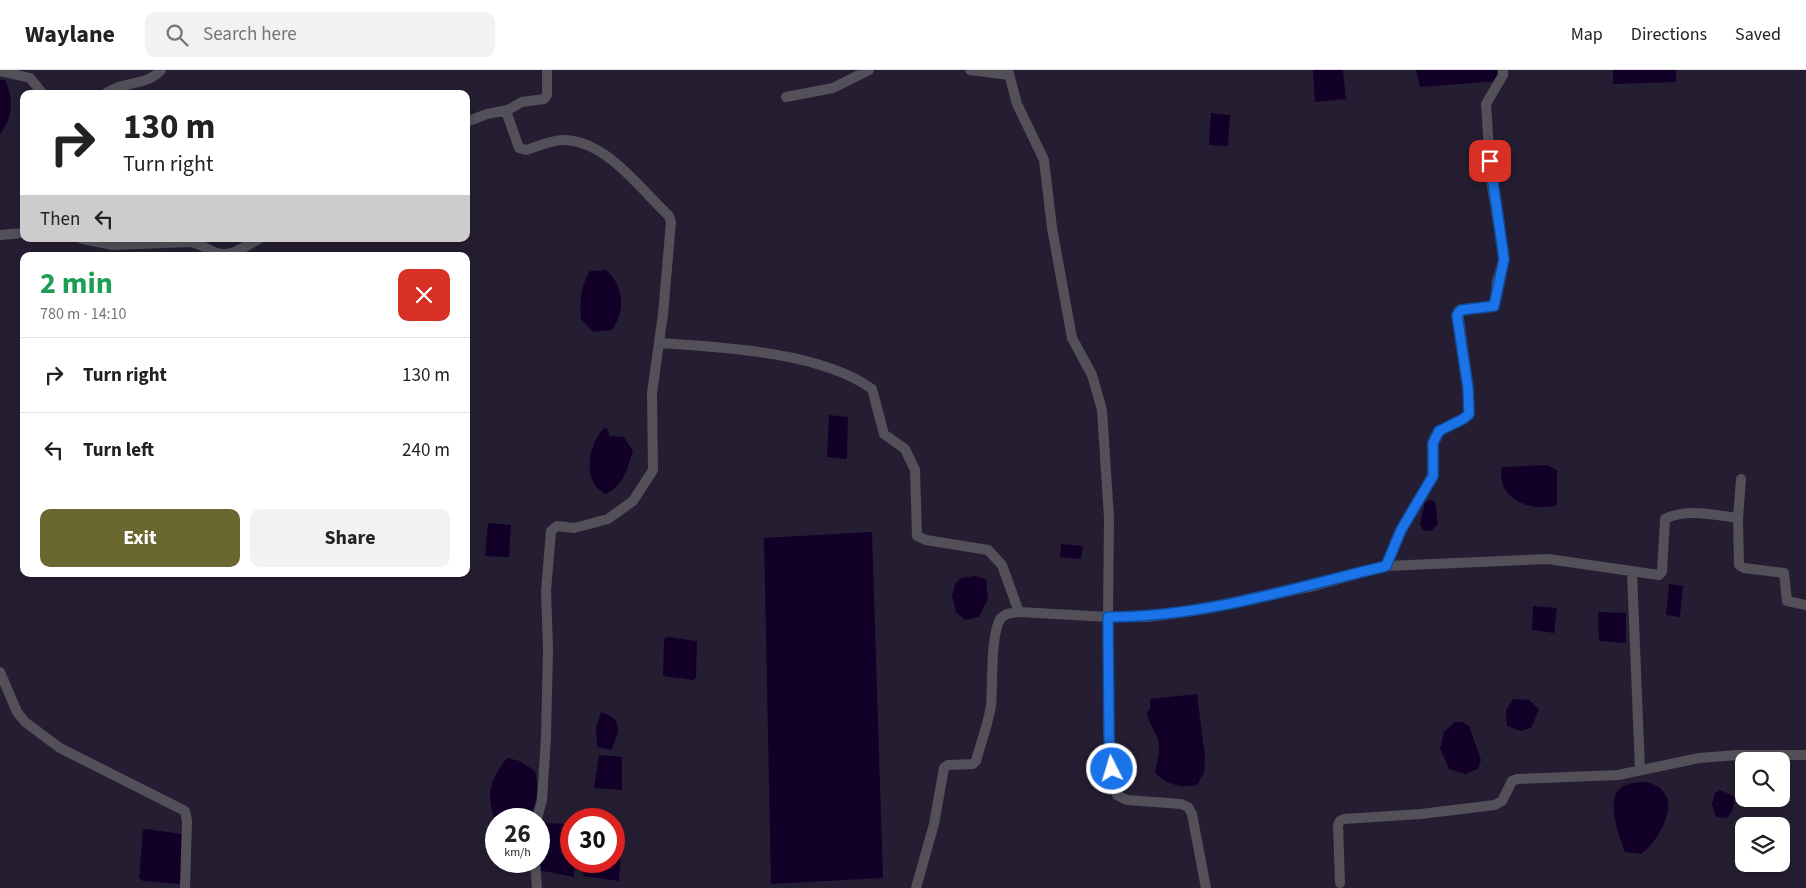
<!DOCTYPE html>
<meta charset="utf-8">
<style>
body{margin:0;font-family:"Source Sans 3",sans-serif;background:#f2f2f2;color:#222;height:100vh;display:flex;flex-direction:column;font-size:19px;white-space:nowrap}
*{box-sizing:border-box;margin:0}
p{font-size:16px;color:#767676}
.icon{flex:none;width:28px;height:28px;fill:none;stroke:currentColor;stroke-width:2;stroke-linecap:round;stroke-linejoin:round}
.map{position:relative;flex:1;overflow:hidden}
.sheet{position:absolute;left:20px;top:182px;width:450px;height:325px;display:flex;flex-direction:column;background:#fff;border-radius:10px;box-shadow:0 2px 8px #0003}
.sheet>*{flex:none}
.top-card{position:absolute;left:20px;top:20px;width:450px;height:152px;border-radius:10px;box-shadow:0 2px 8px #0003;background:#fff;color:#222;overflow:hidden}
.tools{position:absolute;left:1735px;top:682px;display:grid;gap:10px}
.tools a{display:grid;place-items:center;width:55px;height:55px;border-radius:10px;background:#fff;box-shadow:0 2px 8px #0003;font-size:25px}
.speed{position:absolute;left:485px;top:738px;display:flex;gap:10px;font-size:25px;font-weight:700;text-align:center}
.speed>*{display:grid;place-content:center;width:65px;height:65px;border-radius:50%;background:#fff;box-shadow:0 2px 8px #0003;line-height:1}
.speed small{font-size:12px;font-weight:400}
.speed .limit{border:8px solid #d22;background:#fff;color:#111}
.pin{position:absolute;display:grid;place-items:center;width:42px;height:42px;color:#fff;margin:-21px;border-radius:10px;box-shadow:0 2px 8px #0006}
.me{position:absolute;width:55px;margin:-28px;rotate:355deg;stroke-linejoin:round;filter:drop-shadow(0 0 4px #0008)}
.turn{display:flex;align-items:center;gap:18px;height:105px;padding:0 20px;font-size:22px}
.turn .icon{width:65px;height:65px;stroke-width:2.5}
.turn b{display:block;font-size:35px;line-height:42px}
.then{display:flex;align-items:center;height:48px;padding:0 20px;background:#0003;gap:10px;font-size:19px}
.round{display:grid;place-items:center;flex:none;width:52px;height:52px;border-radius:10px;background:#f2f2f2}
.overview{display:flex;align-items:center;justify-content:space-between;height:85px;padding:0 20px}
h1{font-size:30px;font-weight:700;line-height:38px;color:#1e9e55}
.primary-button{display:flex;gap:10px;margin-top:auto;padding:10px 20px}
.primary-button a{flex:1;height:58px;border-radius:10px;background:#6a6830;color:#fff;font-size:20px;font-weight:700;line-height:58px;text-align:center}
.primary-button a+a{background:#f2f2f2;color:#222}
ul{padding:0;list-style:none}
li{display:flex;align-items:center;gap:15px;height:75px;padding:0 20px;border-top:1px solid #e0e0e0}
li div{flex:1}
li b{display:block;font-size:19px}
li em{font-style:normal}
header{display:flex;align-items:center;gap:30px;box-sizing:border-box;height:70px;padding:0 25px;background:#fff;border-bottom:1px solid #e0e0e0}
header strong{font-size:24px}
nav{display:flex;gap:28px;margin-inline-start:auto;font-size:18px}
.search{width:350px;height:45px;background:#f2f2f2;display:flex;align-items:center;gap:12px;box-sizing:border-box;padding:0 18px;border-radius:10px;color:#767676;font-size:19px}
.map>svg:first-child{display:block}
.water{fill:#120028}
.lines{fill:none;stroke-linecap:round;stroke-linejoin:round}
.minor{stroke:#53505a;stroke-width:10}
.route-casing{stroke:#114b97;stroke-width:12}
.route{stroke:#1a73e8;stroke-width:9}
</style>
<header>
<strong>Waylane</strong>
<div class="search"><svg class="icon" aria-label="search" viewBox="0 0 24 24"><circle cx="10" cy="10" r="6"/><path d="M15 15l6 6"/></svg>Search here</div>
<nav><a>Map</a><a>Directions</a><a>Saved</a></nav>
</header>
<div class="map">
<svg width="1806" height="818" viewBox="0 0 1806 818">
<rect width="100%" height="100%" fill="#251e32"/>
<path class="water" d="M1313 0H1343L1346 29 1315 32Z
M1416 0H1497L1498 11 1420 17Z
M1613 0H1676V12L1613 14Z
M0 10H5C14 28 13 48 0 64Z
M1211 43 1230 45 1228 76 1209 75Z
M606 200C624 216 626 240 612 260L593 262 581 249C580 231 580 217 590 201Z
M829 345 848 347 847 389 827 387Z
M604 358 608 359 609 366 624 367 633 381C627 399 624 415 606 424 581 414 588 374 604 358Z
M1547 395 1557 400V435C1531 443 1495 429 1502 397Z
M1429 430 1435 431 1438 454 1431 461 1423 460 1420 454 1425 432Z
M488 453 511 455 509 487 485 486Z
M872 462 883 808 771 814 764 468Z
M1061 474 1083 476 1081 489 1060 487Z
M975 506 986 509 988 529 979 547 965 550 956 542 952 526 955 514 961 508Z
M1669 514 1683 516 1680 547 1666 545Z
M1533 536 1557 538 1554 563 1532 560Z
M1598 542 1626 543V573L1599 571Z
M668 567 697 571 696 608 693 610 663 606 664 569Z
M1197 624 1205 687 1204 703 1197 715C1179 718 1168 715 1155 703 1157 692 1161 681 1158 670 1155 660 1149 655 1147 643L1150 639V629Z
M1513 629 1529 630 1539 639 1531 658 1521 661 1507 656 1506 640Z
M601 642C623 648 620 663 611 680L597 677 596 658Z
M1455 652H1462L1469 656 1481 690 1478 699 1465 704 1449 699 1440 678 1444 662Z
M599 685 622 687V720L594 718Z
M507 688 520 691 535 701C539 717 538 736 526 749H496V754C486 725 488 713 507 688Z
M1648 712C1652 714 1659 716 1662 720 1679 737 1657 773 1641 784L1625 782C1619 765 1601 722 1628 714 1634 712 1642 712 1648 712Z
M1720 720 1735 727 1732 742 1727 748 1716 747 1712 734 1715 723Z
M539 753 571 754V791H575L574 807 538 800Z
M145 759 182 764 181 812 178 814 143 811 139 808 143 760Z
M614 767H622L619 811 583 806 586 791H614Z"/>
<g class="lines">
<path class="minor" d="M970 0 1009 5
M1008 0 1017 34 1044 90 1052 158 1072 268 1092 305 1102 340 1109 448 1108 547H1148L1193 541 1314 516 1386 496 1548 489 1659 505 1662 502 1665 449C1686 438 1715 445 1738 448
M0 1 30 8 43 24
M105 24C124 10 146 17 161 0
M786 27 833 18 869 0
M506 41 519 78 526 80C537 77 551 70 563 70 606 70 640 119 669 146L671 152 663 244 652 323 653 400 633 431 608 449 574 458 557 456 551 461 546 521 548 578 546 667 542 730 537 749
M466 52 487 44 508 40 522 32 544 29 547 25V0
M0 165 24 163
M82 169 113 175 191 172C202 174 208 180 217 183 231 188 247 175 259 169
M660 273C721 277 821 282 872 319L884 364 905 379 915 400 917 466 926 470 988 480 1002 495 1019 542
M1741 409 1738 448 1739 495 1744 498 1784 503 1787 531 1806 535
M1386 496 1401 460 1433 406V373L1439 361 1463 349 1469 344 1468 318 1458 241 1490 237 1495 234 1497 211 1504 189 1491 110 1486 34 1503 5V0
M1632 502 1640 700
M0 602 17 642 25 652 60 678 185 741 187 751 185 817
M535 791 537 818
M1340 813 1338 755 1340 751 1344 749 1421 744 1495 735 1502 731 1512 711 1517 709 1618 705 1699 688 1737 685H1806
M916 818 934 754 944 698 948 695 973 694 976 691C981 673 988 654 991 636 993 616 990 563 1001 548 1006 543 1012 543 1019 542L1108 547 1109 666 1113 715 1117 725 1127 730 1181 734 1188 737 1192 744 1206 818"/>
</g>
<g class="lines">
<defs>
<path id="route" d="M1112 699 1109 666 1108 547C1204 547 1294 518 1386 496L1401 460 1433 406V373L1439 361 1463 349 1469 344 1468 318 1457 245 1461 240 1494 236 1504 189 1490 91"/>
</defs>
<use href="#route" class="route-casing"/>
<use href="#route" class="route"/>
</g>
</svg>
<div class="tools">
<a><svg class="icon" aria-label="search" viewBox="0 0 24 24"><circle cx="10" cy="10" r="6"/><path d="M15 15l6 6"/></svg></a>
<a><svg class="icon" aria-label="layers" viewBox="0 0 24 24"><path d="M12 4l9 5-9 5-9-5zM3 14l9 5 9-5"/></svg></a>
</div>
<div class="speed"><div>26<small>km/h</small></div><div class="limit">30</div></div>
<div class="pin" style="left:1490px;top:91px;background:#d93025"><svg class="icon" aria-label="arrive" viewBox="0 0 24 24"><path d="M6 21V4h12l-3 4 3 4H6"/></svg></div>
<svg class="me" style="left:1112px;top:699px" viewBox="-20 -20 40 40"><circle r="17" fill="#1a73e8" stroke="#fff" stroke-width="3"/><path d="M0-11L8 9 0 5-8 9z" fill="#fff"/></svg>
<div class="top-card">
<div class="turn"><svg class="icon" aria-label="right" viewBox="0 0 24 24"><path d="M7 20v-9h11M14 6l5 5-5 5"/></svg><div><b>130 m</b>Turn right</div></div>
<div class="then">Then<svg class="icon" aria-label="left" viewBox="0 0 24 24"><path d="M17 20v-9H6M10 6l-5 5 5 5"/></svg></div>
</div>
<section class="sheet">
<div class="overview"><div><h1>2 min</h1><p>780 m · 14:10</p></div><a class="round" style="background:#d93025;color:#fff"><svg class="icon" aria-label="close" viewBox="0 0 24 24"><path d="M6 6l12 12M18 6L6 18"/></svg></a></div>
<ul>
<li><svg class="icon" aria-label="right" viewBox="0 0 24 24"><path d="M7 20v-9h11M14 6l5 5-5 5"/></svg><div><b>Turn right</b></div><em>130 m</em></li>
<li><svg class="icon" aria-label="left" viewBox="0 0 24 24"><path d="M17 20v-9H6M10 6l-5 5 5 5"/></svg><div><b>Turn left</b></div><em>240 m</em></li>
</ul>
<div class="primary-button"><a>Exit</a><a>Share</a></div>
</section>
</div>
